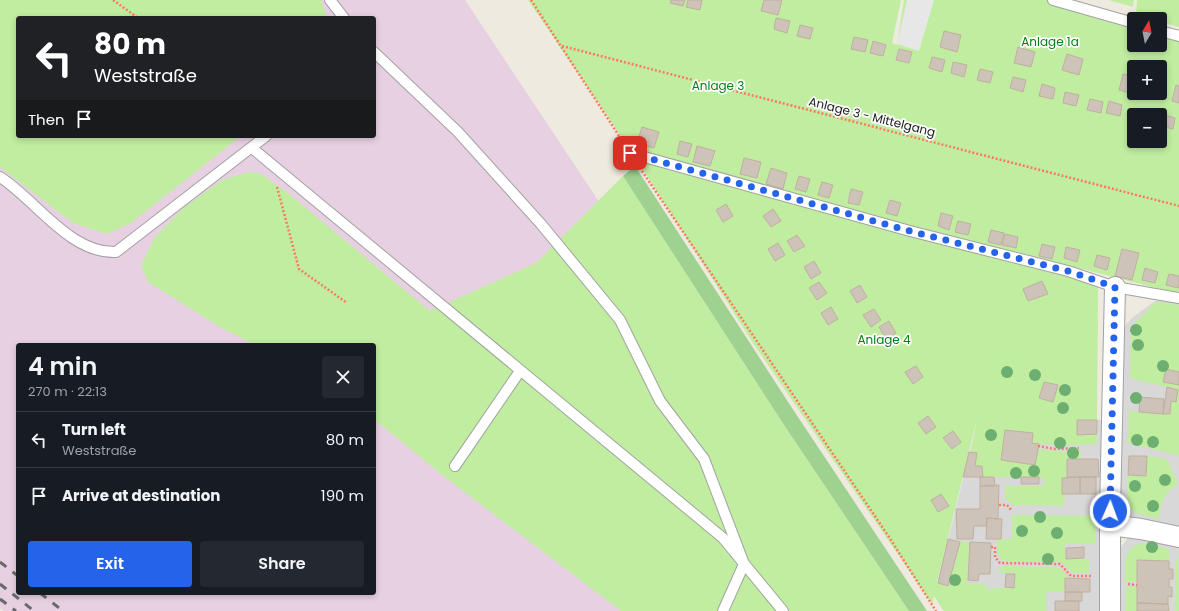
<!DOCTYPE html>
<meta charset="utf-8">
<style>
body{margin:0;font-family:Poppins,sans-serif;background:#242831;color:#f1f3f6;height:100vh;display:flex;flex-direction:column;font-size:15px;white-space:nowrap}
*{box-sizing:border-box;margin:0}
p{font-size:13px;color:#9ea1a6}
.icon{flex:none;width:22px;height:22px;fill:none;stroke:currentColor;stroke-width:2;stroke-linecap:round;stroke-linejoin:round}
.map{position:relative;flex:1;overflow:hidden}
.side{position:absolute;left:16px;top:343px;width:360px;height:252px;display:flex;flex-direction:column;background:#171b24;border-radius:4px;box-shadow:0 2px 6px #0003}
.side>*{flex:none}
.top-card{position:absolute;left:16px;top:16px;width:360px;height:122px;border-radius:4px;box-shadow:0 2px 6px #0003;background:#202124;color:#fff;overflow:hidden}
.needle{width:26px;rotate:10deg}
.fabs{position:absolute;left:1127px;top:12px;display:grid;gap:8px}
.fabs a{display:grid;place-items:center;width:40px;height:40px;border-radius:4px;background:#171b24;box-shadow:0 2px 6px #0003;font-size:20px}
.pin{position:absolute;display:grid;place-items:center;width:34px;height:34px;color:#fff;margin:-17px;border-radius:8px;box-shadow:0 2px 6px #0006}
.me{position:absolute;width:44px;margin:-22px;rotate:2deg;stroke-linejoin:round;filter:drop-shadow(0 0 3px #0008)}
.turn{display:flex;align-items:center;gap:14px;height:84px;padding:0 12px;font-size:18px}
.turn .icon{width:52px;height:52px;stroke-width:2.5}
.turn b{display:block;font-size:28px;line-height:34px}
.then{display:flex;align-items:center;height:38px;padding:0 12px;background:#0003;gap:8px;font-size:15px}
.round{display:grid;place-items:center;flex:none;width:42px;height:42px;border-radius:4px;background:#242831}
.summary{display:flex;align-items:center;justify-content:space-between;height:68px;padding:0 12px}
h1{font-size:24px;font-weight:600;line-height:30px}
.button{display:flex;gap:8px;margin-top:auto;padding:8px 12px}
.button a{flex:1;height:46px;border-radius:4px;background:#2563eb;color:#fff;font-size:16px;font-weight:600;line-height:46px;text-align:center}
.button a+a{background:#242831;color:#f1f3f6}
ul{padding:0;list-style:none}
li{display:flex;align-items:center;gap:12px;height:56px;padding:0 12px;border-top:1px solid #363941}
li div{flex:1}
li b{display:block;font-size:15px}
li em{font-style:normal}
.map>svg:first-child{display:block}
.residential{fill:#d9d8d8}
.industrial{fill:#e7d0e2;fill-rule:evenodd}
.grass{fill:#c0ed9f;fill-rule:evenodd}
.forest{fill:#9fd190}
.parking{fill:#e7e7e7}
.building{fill:#cdc3b8;stroke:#c0b0a0}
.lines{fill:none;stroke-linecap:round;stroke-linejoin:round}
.service-casing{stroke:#a2a2a2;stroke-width:12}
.minor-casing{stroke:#a2a2a2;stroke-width:22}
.path{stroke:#ff795e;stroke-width:2.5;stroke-dasharray:2 2;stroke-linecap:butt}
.service{stroke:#fff;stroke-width:10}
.minor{stroke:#fff;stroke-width:20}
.rail{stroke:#696969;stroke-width:3;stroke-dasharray:8 8;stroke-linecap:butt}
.tree{fill:#6caf70}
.route{stroke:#2563eb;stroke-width:7;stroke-dasharray:0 12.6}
.labels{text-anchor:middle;stroke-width:3.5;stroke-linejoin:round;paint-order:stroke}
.park-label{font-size:12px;fill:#027f15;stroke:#fff}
.street-label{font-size:12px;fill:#1b1b1b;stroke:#fff}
</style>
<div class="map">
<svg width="1179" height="611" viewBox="0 0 1179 611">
<rect width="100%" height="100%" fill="#eeeadf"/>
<path class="residential" d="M1167 299 1179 302V529L1128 516 1123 512 1120 503 1122 340 1126 324 1133 317 1155 301Z
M978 419 1105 420V611H944L934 596Z
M1135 535 1179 545V611H1120V548L1128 538Z"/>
<path class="industrial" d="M0 0H465L736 408 874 611H4L0 608ZM18 18H374V136H18ZM18 345H374V593H18Z"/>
<path class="grass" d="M0 0H321L327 18H18V136H241L131 223 107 234 73 223 0 167Z
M528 0H901L892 43 897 45 904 0H1053L1134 23V45H1160V31L1179 36V294L1017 252 1014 263 1098 285 1097 420H1077V434H1097V444C1075 446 1054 446 1032 443L1033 433 1005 430 1001 460 1035 465 1038 449 1065 452 1081 451V459H1067V477L1062 478V494H1065L1064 506 1013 505 1005 498V486H1044V478L982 477V466H975L977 453 971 452 977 419 937 582 948 586 960 542H970L967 584H986V590H990V588H1015V573H999L1002 566 1059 567 1070 578H1065V592H1046V611H944L934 596 932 604 755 346 634 155ZM1134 67H1160V93H1134ZM1134 115H1160V141H1134Z
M1109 0H1134L1133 7Z
M1137 0H1179V27L1160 22V19H1151L1136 15Z
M248 172 262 174 289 194 430 311 536 263 623 176 784 425 909 611H621L446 478 374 419V345H255L220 327 148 282 141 265 155 237 185 207 222 180Z
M1156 302H1164L1179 305V456L1128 443 1129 411 1170 414 1171 401 1176 402 1178 390 1130 378 1131 333 1136 321 1146 313 1148 309Z
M1147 456 1167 459 1178 484C1163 493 1162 502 1158 519 1122 510 1128 510 1128 475L1146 476Z
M1012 515 1096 516V544H1065L1066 559H1089V573H1073L1061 562 1006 561C995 557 997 549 998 539H1012Z
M1144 543 1169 549V561L1138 560 1137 582H1125C1125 564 1122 546 1144 543Z
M1178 551 1179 611H1175L1176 562Z
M1126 586 1137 587V611H1125Z"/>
<path class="forest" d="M635 166 792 408 927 611H909L784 425 623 176Z"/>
<path class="parking" d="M907 0H934L919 51 897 44Z"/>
<path class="building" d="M671 0H685L683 6 670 3Z
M688 0H702L700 10 686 7Z
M764 0H782L778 15 761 11Z
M776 18 790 21 787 33 774 29Z
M800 25 813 28 810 39 797 36Z
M944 31 961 35 957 52 940 47Z
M854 37 868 40 865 52 851 49Z
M873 41 886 45 883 56 870 53Z
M1018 47 1035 52 1031 67 1014 63Z
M899 49 912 52 909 63 896 60Z
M1067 54 1083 59 1079 75 1062 70Z
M932 57 945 60 942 72 929 68Z
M953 62 967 65 964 77 951 73Z
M980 69 993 72 990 83 977 80Z
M1123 74 1134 77V93H1136V95L1119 90Z
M1013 77 1026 80 1023 92 1010 88Z
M1042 84 1055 88 1053 99 1039 96Z
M1176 85 1179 86V103L1172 101Z
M1065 92 1079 95 1076 106 1063 103Z
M1090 99 1103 102 1101 113 1087 110Z
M1109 101 1122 105 1120 116 1106 113Z
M1162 114 1175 118 1173 129 1160 126Z
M642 127 659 132 654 148 637 143Z
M680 141 692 144 688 157 677 154Z
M697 146 715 151 710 166 693 162Z
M744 158 761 162 757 178 740 174Z
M771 168 787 173 783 189 766 184Z
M799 176 810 179 806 192 795 189Z
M822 182 833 185 829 198 818 195Z
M851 189 863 192 859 205 848 203Z
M890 200 901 203 897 216 886 213Z
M726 204 733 216 723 222 716 210Z
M773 209 781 221 771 227 763 216Z
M941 213 953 216 949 230 938 226Z
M958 221 971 224 968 235 955 232Z
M991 230 1004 233 1001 245 988 242Z
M1005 234 1018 237 1016 248 1002 245Z
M797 235 805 246 794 252 787 241Z
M778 243 785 255 775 261 768 249Z
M1042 244 1055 247 1052 259 1039 256Z
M1066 247 1080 250 1077 262 1064 258Z
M1122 249 1139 253 1132 280 1115 276Z
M1097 255 1110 258 1107 270 1094 266Z
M814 261 821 273 811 279 804 267Z
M1145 268 1158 272 1155 283 1142 280Z
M1169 274 1179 276V288L1166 285Z
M1042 281 1048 294 1028 301 1023 289Z
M819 282 827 293 817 300 809 288Z
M860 285 867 297 857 303 850 291Z
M831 307 838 319 828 325 821 313Z
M874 309 881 320 871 327 863 315Z
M889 321 896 333 886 339 879 327Z
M916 366 923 377 913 384 905 372Z
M1166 369 1179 372V385L1163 382Z
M1044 382 1058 385 1053 402 1039 398Z
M1167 387 1178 390 1176 402 1171 401 1170 414H1163Z
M1140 397 1164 399 1163 414 1139 412Z
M928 416 936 427 926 434 918 423Z
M1077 420H1097V434L1077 435Z
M1005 430 1033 433 1032 443 1039 444 1035 465 1001 460Z
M953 431 961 442 952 449 943 438Z
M969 452 977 453 975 466H982L983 477H963Z
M1129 456H1147L1146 476 1128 475Z
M1067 459H1098L1099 477H1067Z
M980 477H994L995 486H980Z
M1021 477H1039V484H1021Z
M1080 477H1096V494H1080Z
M1080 477V494H1062V478Z
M999 485 998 519 987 518 986 526H974L973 539H957L956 509H980V486Z
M941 494 949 506 938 512 931 500Z
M987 518 1002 519 1001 539H986Z
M948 539 960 542 948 586 938 583Z
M970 542 991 543 990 574H979L978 581 968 580Z
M1084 547V558L1066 559V548Z
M1137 560 1169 561V569H1173V579H1169V587H1172V597L1168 596V604L1137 603Z
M1006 574H1015L1014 588 1005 587Z
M1065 578 1090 579V592H1065Z
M1065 592H1082V601H1065Z
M1055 601H1079V611H1055Z
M1137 603 1168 604 1169 611H1137Z"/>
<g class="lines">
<defs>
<path id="service" d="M330 0 344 18
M1053 0 1134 23
M1160 31 1179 36
M374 52 458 132 541 224 620 320 660 401 704 459 744 564 723 611
M252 148 723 538 783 611
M630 153 910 231 1068 271 1115 287 1179 298
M0 177C36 200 70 254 116 252L266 136
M455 466 520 371"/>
<path id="minor" d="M1110 525 1141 529 1179 537
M1110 611V511L1115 287"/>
</defs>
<use href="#service" class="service-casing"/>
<use href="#minor" class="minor-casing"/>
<path class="path" d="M113 0 138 18
M531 0 623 142
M562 46 1179 206
M642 171 889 537 936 611
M277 187 299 269 347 303
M1038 446 1055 449 1079 448
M999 505H1007L1012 511
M991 547H995V557L1000 563 1060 564 1071 576H1092
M1128 584 1137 585"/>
<use href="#service" class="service"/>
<use href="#minor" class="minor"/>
<path class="rail" d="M0 562 18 576
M0 584 34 611
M40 593 63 611
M0 599 16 611"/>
</g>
<g class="tree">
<circle cx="1136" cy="330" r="6"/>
<circle cx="1138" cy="345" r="6"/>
<circle cx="1163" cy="366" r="6"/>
<circle cx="1007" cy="372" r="6"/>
<circle cx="1035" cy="375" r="6"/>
<circle cx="1065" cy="390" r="6"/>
<circle cx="1136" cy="398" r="6"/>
<circle cx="1063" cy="408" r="6"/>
<circle cx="991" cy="435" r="6"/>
<circle cx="1137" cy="440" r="6"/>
<circle cx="1153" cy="442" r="6"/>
<circle cx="1060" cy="443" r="6"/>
<circle cx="1073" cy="453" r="6"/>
<circle cx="1034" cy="471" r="6"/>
<circle cx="1016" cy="473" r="6"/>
<circle cx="1165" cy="480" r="6"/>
<circle cx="1135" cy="486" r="6"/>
<circle cx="1153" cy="506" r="6"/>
<circle cx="1040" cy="517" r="6"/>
<circle cx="1022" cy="531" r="6"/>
<circle cx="1057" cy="533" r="6"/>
<circle cx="1152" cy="547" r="6"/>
<circle cx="1048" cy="559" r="6"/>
<circle cx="955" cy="580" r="6"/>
</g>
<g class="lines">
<path class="route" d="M630 153 910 231 1068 271 1115 287 1110 511"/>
</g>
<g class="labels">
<g class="park-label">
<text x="1050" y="46">Anlage 1a</text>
<text x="718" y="90">Anlage 3</text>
<text x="884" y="344">Anlage 4</text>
</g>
<g class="street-label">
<text transform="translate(872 117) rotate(14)" y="4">Anlage 3 - Mittelgang</text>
</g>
</g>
</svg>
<div class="fabs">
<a><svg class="needle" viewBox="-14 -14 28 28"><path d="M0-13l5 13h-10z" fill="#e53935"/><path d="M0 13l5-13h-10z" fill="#9ea1a6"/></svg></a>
<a>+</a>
<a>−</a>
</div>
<div class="pin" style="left:630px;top:153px;background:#d93025"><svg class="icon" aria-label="arrive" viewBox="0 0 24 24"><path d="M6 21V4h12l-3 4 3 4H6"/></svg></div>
<svg class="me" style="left:1110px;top:511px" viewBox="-20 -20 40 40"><circle r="17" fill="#2563eb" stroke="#fff" stroke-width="3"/><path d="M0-11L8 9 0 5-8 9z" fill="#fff"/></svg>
<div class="top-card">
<div class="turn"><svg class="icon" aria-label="left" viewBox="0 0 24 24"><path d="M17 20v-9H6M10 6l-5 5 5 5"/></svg><div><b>80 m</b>Weststraße</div></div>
<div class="then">Then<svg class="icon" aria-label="arrive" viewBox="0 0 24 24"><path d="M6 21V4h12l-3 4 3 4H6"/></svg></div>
</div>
<section class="side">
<div class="summary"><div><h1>4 min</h1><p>270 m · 22:13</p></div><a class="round"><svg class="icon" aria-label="close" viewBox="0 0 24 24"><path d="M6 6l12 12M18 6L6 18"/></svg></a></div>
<ul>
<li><svg class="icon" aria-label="left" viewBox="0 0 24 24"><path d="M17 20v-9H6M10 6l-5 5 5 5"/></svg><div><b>Turn left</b><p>Weststraße</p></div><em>80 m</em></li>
<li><svg class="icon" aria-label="arrive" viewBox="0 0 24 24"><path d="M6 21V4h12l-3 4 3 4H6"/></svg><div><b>Arrive at destination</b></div><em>190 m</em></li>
</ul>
<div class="button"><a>Exit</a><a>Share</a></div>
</section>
</div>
